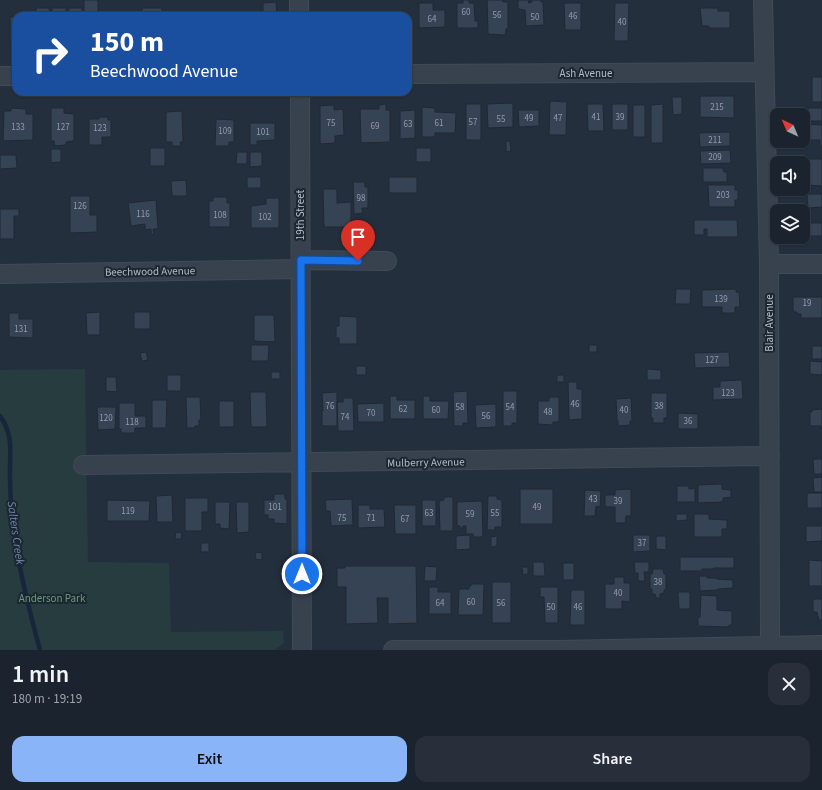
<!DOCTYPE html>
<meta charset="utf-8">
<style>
body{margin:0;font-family:"Source Sans 3",sans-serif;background:#282f3a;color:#f1f3f6;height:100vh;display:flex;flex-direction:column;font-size:15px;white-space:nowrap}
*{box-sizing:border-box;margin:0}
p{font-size:13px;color:#a0a4aa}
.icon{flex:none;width:22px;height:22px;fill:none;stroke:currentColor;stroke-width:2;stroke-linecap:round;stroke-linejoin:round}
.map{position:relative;height:650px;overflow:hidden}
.details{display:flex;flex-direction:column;background:#1b232e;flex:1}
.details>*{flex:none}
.guide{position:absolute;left:12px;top:12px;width:400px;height:84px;border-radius:12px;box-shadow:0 1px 3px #0004,0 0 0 1px #39404a;background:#1a4fa0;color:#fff;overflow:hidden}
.needle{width:26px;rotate:316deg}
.tools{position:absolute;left:770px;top:108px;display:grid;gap:8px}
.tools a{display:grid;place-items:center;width:40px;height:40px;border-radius:8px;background:#1b232e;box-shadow:0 1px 3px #0004,0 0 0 1px #39404a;font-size:20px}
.pin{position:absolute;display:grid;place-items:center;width:34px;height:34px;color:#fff;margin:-41px -17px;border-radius:50% 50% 50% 0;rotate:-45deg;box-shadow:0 0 4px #0007}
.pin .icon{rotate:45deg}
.me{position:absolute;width:44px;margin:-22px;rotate:0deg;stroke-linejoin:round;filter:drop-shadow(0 0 3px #0008)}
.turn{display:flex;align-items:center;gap:14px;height:84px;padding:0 12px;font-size:18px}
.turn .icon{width:52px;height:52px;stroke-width:2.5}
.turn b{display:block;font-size:28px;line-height:34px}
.round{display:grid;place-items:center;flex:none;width:42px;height:42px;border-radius:12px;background:#282f3a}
.head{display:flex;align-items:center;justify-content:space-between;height:68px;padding:0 12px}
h1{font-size:24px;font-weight:600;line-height:30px}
.action{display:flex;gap:8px;margin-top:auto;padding:8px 12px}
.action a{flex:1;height:46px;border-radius:12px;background:#8ab4f8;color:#111;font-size:16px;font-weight:600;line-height:46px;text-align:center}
.action a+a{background:#282f3a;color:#f1f3f6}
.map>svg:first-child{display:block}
.green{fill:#263c3f}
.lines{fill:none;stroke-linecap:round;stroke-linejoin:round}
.stream{stroke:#17263c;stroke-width:4.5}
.building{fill:#364354;stroke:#1f2835}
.minor-casing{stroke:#414a57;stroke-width:20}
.minor{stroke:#38414e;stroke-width:18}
.route-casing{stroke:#114b97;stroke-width:10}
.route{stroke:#1a73e8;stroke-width:7}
.labels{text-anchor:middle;stroke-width:4;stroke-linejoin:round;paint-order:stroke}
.number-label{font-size:9px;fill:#929caa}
.street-label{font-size:11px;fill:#b4bcc9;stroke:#1d2633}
.park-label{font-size:11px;fill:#6b9a76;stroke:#1d2633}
.water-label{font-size:12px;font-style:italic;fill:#6d86a8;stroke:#1d2633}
</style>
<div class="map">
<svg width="822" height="650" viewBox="0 0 822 650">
<rect width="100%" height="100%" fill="#242f3e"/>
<path class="green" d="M85 369 88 562 169 563 171 632 283 631 284 643 274 650H0V370Z"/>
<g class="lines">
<path class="stream" d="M0 416C15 436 9 457 10 481 11 538 25 595 40 650"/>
</g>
<path class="building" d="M84 0H98V16H84Z
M463 0H469V3H474L475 21H478V28H457V3H463Z
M487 0H503V2H508V29H506L505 35 488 34Z
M518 0H529L528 3 532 2V0H541V2H543L544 25 526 26 525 10 518 9Z
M276 2 277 16H263V3Z
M419 3H433V10H445V27L419 28Z
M564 3H581V30H565Z
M615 3H629L628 41H614Z
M36 8H49L50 16H36Z
M52 8H66V16H52Z
M69 8H82V16H69Z
M142 8H162V16H142Z
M700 8H718V11H730V28H709V26H702Z
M202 12H220V16H202Z
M10 17H16V45H12L11 41H10Z
M812 77H822V102H812Z
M700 96H734V118L700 117Z
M672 97H682V114L673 115Z
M550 101 567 102 566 135H549Z
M513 103V127L488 128 487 104Z
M386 104V110H390V142L361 143 360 109H379V105Z
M466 104H481V140H466Z
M587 104H603L604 131H588Z
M612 104H628V130H612Z
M663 104V143H651V105Z
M334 105V110L343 109 344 135 335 136V143L320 144V106Z
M633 105H645V137H633Z
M422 107 435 108V112L456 113 455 133H435V137H422Z
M11 108 26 109V114H33V140L3 141 4 111H11Z
M51 108H64V113L74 114V141L66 142V145L55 146 54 141H51Z
M808 108H822V121H804V114H808Z
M415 110V138L400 139V111Z
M518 110H539V126L519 127Z
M182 111 183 142H180L181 146H172V142H166V112Z
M99 117H108V120H111V137H102V145H89V119H99Z
M216 119 234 120V142H229V146H215Z
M250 123H275V140L257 141V145H250Z
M803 124 822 125V147H820V140H803Z
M730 132V146L700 147 699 133Z
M506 141H510L511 151 506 152Z
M150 148H165V166H150Z
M416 148H431V162H416Z
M51 149H61V162L51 163Z
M730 150 731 163 701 164 700 151Z
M237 152H247V164H236Z
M250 152H262V166L250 167Z
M0 155H16L17 168 0 169Z
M806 159H822V186L806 185Z
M703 168H723L724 172H727V182H703Z
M247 177H261V188H247Z
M389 177H417V193H389Z
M186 180 187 196H172L171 181Z
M353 182H365V187H368V208H362L363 213 354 214Z
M708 185H735V190H738V200H735V207H709Z
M323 189H337V203L351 202V227H324Z
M807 194H822V207L808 208Z
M70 196H90V215H97V232L70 233Z
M213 197H227V203H230V227H209V201H213Z
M266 198H279V228H251V206L266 204Z
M156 200 158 229H153L154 234 151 235V229L145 230V224L131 226 128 203Z
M0 209H19V216H14V239H0Z
M694 220H737L738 237H707V229H704V235H694Z
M809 223H822V236H808Z
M676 289H691L690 304H675Z
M736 289V292H739L740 307H735V313H722V307H702V290Z
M793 297H822V318H801V314H797V312H794L793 309Z
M100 312V335H87L86 313Z
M134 312H150V329H134Z
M9 313H19V319H33V338L9 337Z
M254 315H274L275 342 254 341Z
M339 316 357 317V344H339V338H336V326H339Z
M251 345H269L268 361H251Z
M589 345H597V352H589Z
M812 346H822V359H812Z
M146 352 148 360 142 361 140 353Z
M729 352 730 367 695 368 694 353Z
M810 361 822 362V375L810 374Z
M356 366H366V375H356Z
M647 369 661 370V380H647Z
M271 372H280V379H271Z
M167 375H181V391H167Z
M557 375H564V382H557Z
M106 377H116L117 392 106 391Z
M742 380 743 399 713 400V387H720V381Z
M568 382H577V389H582V419L569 420Z
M467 391 468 423H463V426H454L453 392Z
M503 391H517V423H512V426H503Z
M250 392H266L267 427H251Z
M337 392V426H322V411H323L322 393Z
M651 393H667V418H664V423H653V418H651Z
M390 396H397V400H415V419H390Z
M423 396H430V401H449L448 419H423Z
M186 397H200L201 420H199V426H195V428H187Z
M549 397H559V422H553V425L538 424V401H549Z
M343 398H353L354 431H338L337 402H343Z
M631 398 632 421H630V425L618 426V421H617L616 399Z
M152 400H167L166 428H152Z
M219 401H234V427H219Z
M119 403H135V416H146V428H135V433H121V429H119Z
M384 403V422H358L357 404Z
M496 404V427L476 428 475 405Z
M97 407H116L115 429 98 430Z
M822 409V429H821V426H810V412H812V410Z
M678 413 698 414V429H678Z
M813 459H822V474H814Z
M822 477V492H814L813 478Z
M722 484V489L731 490V497L723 498V502L698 503V485Z
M677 486H689V489L695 488V502H677Z
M520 489H553V524H520Z
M631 489V516H626L625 523H615V507H605V495H615V490Z
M585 490 601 491 600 507 596 506 595 516H584Z
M807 493H822V508H807Z
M274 494H285V499H287V524L274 523V519H268V515H264V500H274Z
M172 495 173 522H157L156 496Z
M488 496H497V499L502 500V527H495V530H487Z
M444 497H453V531H440L439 501 444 500Z
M185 498H208V512H202V531H185Z
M352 499 353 525 331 526 330 511H326L325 500Z
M107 500 150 501 149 521H107Z
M422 500H436V526H422Z
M482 501 483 537H473V534H466V526H463V528H460V526H457V502Z
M215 502H230L229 529 220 528V524H215Z
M236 502H249V532L237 533Z
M358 505H370V509H384L385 527 358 528Z
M394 505H416V534H395Z
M676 514H687V520L676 521Z
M694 514H709V519L727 520V529H722V537H694Z
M806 526H822V541L806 542Z
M176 532 182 533 181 539H175Z
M470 535V549L456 550V536Z
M633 535H650V551L633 552Z
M497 536V546L491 547V537Z
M656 536H666V550L656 549Z
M201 543H209V552H201Z
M256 552 262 553V560L255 559Z
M680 557H734V568H714V569H702V571H680Z
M809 560 822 561V586H809Z
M533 562H544L545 576H533Z
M634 562H649V572H644L645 581H638V573H635Z
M563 563H574V580H563Z
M345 566H416L417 623 388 624V598H377L378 623 346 624V587H337V568H345Z
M425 566 437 567 436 581H424Z
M522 567H528V574L523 575Z
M653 569H663L664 574H666V590H664V593L660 594V598H656L655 594H652V589H650V574H652Z
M699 576H707V578H717V579L733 580V588L718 589 717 590 700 591Z
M614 577H624V583H630V602L622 601V609H605V584H614Z
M492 582H511V623H492Z
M471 584H484L483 615H458L459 589H469V586H471Z
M429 587H438V592H451V614H429Z
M540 587H558V623H545L544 597H540Z
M571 590H585V625H570Z
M678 592H690V609H679Z
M701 595 717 596V610L732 611V625H729V627L698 626V617H700Z
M813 599H822V620H819L817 612H813Z"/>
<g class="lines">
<defs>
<path id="minor" d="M299 0V16
M763 0 769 264 770 646
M408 74 764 72
M0 76H16
M300 92 302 650
M301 260 387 261
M769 264H822
M0 274 301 269
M83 465 770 456
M393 650H559L822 645"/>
</defs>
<use href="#minor" class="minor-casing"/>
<use href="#minor" class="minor"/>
</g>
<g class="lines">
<defs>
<path id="route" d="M302 574 301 260 358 261"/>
</defs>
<use href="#route" class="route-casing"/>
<use href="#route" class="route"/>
</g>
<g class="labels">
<g class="number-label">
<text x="466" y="15">60</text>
<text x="497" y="18">56</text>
<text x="573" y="19">46</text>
<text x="535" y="20">50</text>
<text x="432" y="22">64</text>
<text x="622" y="25">40</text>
<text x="717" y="110">215</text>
<text x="596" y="120">41</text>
<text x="620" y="120">39</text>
<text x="529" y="121">49</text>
<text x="558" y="121">47</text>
<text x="501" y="122">55</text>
<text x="473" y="125">57</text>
<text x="331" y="126">75</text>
<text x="439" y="126">61</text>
<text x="408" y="127">63</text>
<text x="375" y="129">69</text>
<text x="18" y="130">133</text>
<text x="63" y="130">127</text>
<text x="100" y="131">123</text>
<text x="225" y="134">109</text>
<text x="263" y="135">101</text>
<text x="715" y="143">211</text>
<text x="715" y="160">209</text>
<text x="723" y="198">203</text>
<text x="361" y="201">98</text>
<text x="80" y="209">126</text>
<text x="143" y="217">116</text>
<text x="220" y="218">108</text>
<text x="265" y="220">102</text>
<text x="721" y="302">139</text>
<text x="807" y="306">19</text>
<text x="21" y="332">131</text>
<text x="712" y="363">127</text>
<text x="728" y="396">123</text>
<text x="575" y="407">46</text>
<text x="330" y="409">76</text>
<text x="659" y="409">38</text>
<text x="460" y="410">58</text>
<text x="510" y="410">54</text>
<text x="403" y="412">62</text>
<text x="436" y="413">60</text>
<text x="624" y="413">40</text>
<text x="548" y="415">48</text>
<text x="371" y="416">70</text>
<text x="486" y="419">56</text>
<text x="345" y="420">74</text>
<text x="106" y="421">120</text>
<text x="688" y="424">36</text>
<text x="132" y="425">118</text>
<text x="593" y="502">43</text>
<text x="618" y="504">39</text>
<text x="275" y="510">101</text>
<text x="537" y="510">49</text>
<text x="128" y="514">119</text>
<text x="429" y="516">63</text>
<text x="495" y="516">55</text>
<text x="470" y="517">59</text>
<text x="342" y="521">75</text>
<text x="371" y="521">71</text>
<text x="405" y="522">67</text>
<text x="642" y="546">37</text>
<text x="658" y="585">38</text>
<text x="618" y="596">40</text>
<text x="471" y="605">60</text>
<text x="440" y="606">64</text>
<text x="501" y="606">56</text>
<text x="551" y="610">50</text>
<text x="578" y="610">46</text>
</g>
<g class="street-label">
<text x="586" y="77">Ash Avenue</text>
<text transform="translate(300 215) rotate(-90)" y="4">19th Street</text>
<text transform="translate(150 271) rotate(-1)" y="4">Beechwood Avenue</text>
<text transform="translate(769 323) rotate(-90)" y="4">Blair Avenue</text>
<text transform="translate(426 462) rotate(-1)" y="4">Mulberry Avenue</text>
</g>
<g class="park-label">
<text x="52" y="602">Anderson Park</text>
</g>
<g class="water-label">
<text transform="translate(16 533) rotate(82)" y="4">Salters Creek</text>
</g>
</g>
</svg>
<div class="tools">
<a><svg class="needle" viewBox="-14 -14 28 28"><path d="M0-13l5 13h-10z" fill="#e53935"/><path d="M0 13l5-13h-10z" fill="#a0a4aa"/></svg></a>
<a><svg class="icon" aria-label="sound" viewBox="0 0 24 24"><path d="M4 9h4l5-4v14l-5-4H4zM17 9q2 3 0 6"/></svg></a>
<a><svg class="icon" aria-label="layers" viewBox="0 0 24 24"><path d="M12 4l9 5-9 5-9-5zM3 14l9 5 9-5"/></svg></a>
</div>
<div class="pin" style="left:358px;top:261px;background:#d93025"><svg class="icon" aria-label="arrive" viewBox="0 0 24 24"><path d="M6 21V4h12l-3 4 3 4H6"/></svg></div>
<svg class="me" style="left:302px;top:574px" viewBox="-20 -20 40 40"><circle r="17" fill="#1a73e8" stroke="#fff" stroke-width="3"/><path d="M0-11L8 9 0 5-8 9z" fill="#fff"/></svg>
<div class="guide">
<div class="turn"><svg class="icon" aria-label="right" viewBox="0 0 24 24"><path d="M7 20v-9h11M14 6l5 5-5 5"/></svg><div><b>150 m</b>Beechwood Avenue</div></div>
</div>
</div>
<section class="details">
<div class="head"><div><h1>1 min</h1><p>180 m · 19:19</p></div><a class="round"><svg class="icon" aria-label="close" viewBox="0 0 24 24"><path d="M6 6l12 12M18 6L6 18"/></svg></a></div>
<div class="action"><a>Exit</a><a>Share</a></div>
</section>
